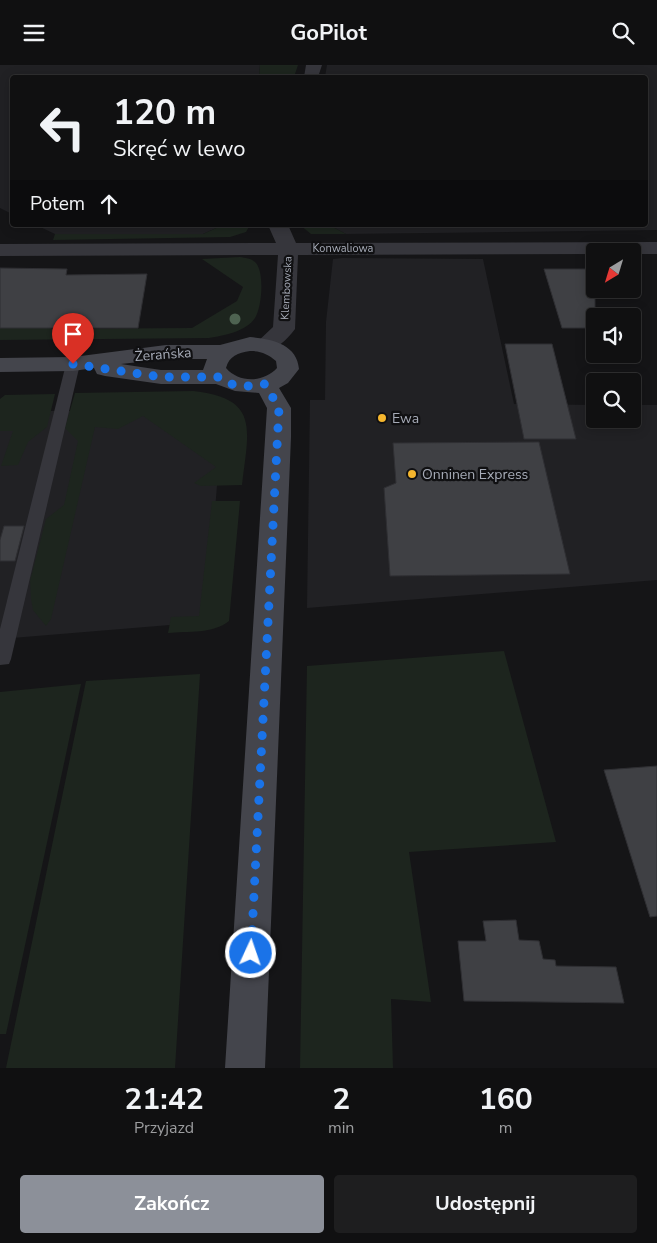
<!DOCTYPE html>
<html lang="pl">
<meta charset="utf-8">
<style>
body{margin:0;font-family:"Nunito Sans",sans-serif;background:#1e1e1f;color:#f1f3f6;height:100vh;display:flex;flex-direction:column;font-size:19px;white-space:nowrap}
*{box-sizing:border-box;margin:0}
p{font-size:16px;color:#9c9d9f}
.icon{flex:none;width:28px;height:28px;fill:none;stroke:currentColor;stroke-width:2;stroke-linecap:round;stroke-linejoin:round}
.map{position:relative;height:1003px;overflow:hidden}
.sheet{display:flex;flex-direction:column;background:#101011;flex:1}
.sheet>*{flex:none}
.hud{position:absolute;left:10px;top:10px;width:638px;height:152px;border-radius:5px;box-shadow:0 2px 12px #0003,0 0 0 1px #303031;background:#101011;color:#f1f3f6;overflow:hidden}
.needle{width:32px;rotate:218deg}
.tools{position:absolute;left:586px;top:178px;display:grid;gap:10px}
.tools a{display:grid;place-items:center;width:55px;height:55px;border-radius:5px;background:#101011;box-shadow:0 2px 12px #0003,0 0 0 1px #303031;font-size:25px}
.pin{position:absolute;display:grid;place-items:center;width:42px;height:42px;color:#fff;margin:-51px -21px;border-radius:50% 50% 50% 0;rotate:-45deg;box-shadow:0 0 5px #0007}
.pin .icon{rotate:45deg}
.me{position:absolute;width:55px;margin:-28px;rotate:3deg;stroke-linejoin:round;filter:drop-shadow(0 0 4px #0008)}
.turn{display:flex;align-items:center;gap:18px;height:105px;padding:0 20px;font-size:22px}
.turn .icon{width:65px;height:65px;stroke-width:2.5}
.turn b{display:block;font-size:35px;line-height:42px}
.then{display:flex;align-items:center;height:48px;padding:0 20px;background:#0003;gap:10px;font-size:19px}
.eta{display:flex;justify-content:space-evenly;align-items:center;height:85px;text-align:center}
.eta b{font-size:30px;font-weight:700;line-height:35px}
.primary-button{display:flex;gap:10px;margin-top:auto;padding:10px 20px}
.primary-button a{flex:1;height:58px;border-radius:5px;background:#8c9099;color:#fff;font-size:20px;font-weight:700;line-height:58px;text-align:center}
.primary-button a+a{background:#1e1e1f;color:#f1f3f6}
header{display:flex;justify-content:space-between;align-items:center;height:65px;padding:0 20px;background:#101011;font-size:22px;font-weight:700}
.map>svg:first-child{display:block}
.built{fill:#212124}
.green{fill:#1d251e}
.building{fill:#3f4044;stroke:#2f2f33}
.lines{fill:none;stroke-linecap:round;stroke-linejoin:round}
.lane{fill:#36363c;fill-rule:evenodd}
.street{fill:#36363c;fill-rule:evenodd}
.secondary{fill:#44454c;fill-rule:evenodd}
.tree{fill:#4e6351}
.route{stroke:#1a73e8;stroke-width:9;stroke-dasharray:0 16.2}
.poi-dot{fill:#f5b62e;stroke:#101012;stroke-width:2}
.labels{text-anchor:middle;stroke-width:4.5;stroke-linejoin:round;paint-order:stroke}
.far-street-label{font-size:11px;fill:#a6abb7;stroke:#101012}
.street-label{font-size:14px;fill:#a6abb7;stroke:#101012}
.poi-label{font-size:14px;fill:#a6abb7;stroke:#101012;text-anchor:start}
</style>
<header><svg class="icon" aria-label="menu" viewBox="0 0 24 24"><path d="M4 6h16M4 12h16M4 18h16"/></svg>GoPilot<svg class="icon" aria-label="search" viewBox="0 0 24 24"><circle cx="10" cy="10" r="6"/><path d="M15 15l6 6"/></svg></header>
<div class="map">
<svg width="657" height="1003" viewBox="0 0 657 1003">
<rect width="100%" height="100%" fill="#151517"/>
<path class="built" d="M0 0H260L259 12H12V149L0 143Z
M327 0H657V165L346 169 329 160H645V12H325Z
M36 160H223L203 169H55Z
M343 193 483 194 514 339 595 340V354H632L633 340H657V515L307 543 310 335H325L326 257 333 194Z
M0 346H223L206 557 0 574Z"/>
<path class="green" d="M260 0H298L294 12H259Z
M223 160H250L246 167 230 172 53 175 55 169H203Z
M300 160H329L346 169H311Z
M240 192C245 193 251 193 255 197 265 206 262 242 255 253 247 266 223 271 209 273L0 275V263H21L25 252H54L51 264 192 263 237 236 243 222 202 194Z
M193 326C261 333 248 366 242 420L201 421 194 418 216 402 143 351 118 364 95 362 51 554 46 561 33 545 31 534 30 516 46 454 64 440 78 376 65 363 75 328Z
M55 329 47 362 28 377 18 400 1 401 13 366H0V334L5 330Z
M212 436H240L229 556C213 569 188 566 168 568L171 552 199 551Z
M504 586 556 777 409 787 431 937 391 934 393 1003H300L307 601Z
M200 609 175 1003H6L86 616Z
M81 619 6 969H0V627Z"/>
<path class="building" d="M0 203 67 204 66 210 147 209 138 263H0Z
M544 204H595V263H562Z
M505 279H552L576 374H524Z
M539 377 570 509 390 511 384 423 396 418 393 378Z
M4 461H24L15 496H0V475Z
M657 701V851L650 852 604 705Z
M516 855 519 875 539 876 543 894 555 895 556 901 616 902 624 938 464 936 458 876H486L483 856Z"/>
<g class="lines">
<path class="lane" d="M73 295 78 296 80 299 11 594 9 599 0 600V564L66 299 68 296Z"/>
<path class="street" d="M306 0H322L318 12H304Z
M268 160H288L296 178 657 177V189H632V186H595V189L298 190 295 264C286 276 273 289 257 285L254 280 273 262 278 190 0 191V179L276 178Z"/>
<path class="secondary" d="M250 272C272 274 297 279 299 304L288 318 279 323 291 343V372L265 1003H225L267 343 259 328 235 326 216 319H161L105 311 97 309 94 303 73 306 0 307V293L73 292 166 280H220ZM250 286C261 286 268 289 276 296L277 303C263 318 239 318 226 303 229 291 238 288 250 286ZM166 294H207L203 305H161L121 299Z"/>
</g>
<circle class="tree" cx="235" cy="254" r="5.5"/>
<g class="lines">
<path class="route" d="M73 299 161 312H219L231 319 248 321 265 319 279 343 251 888"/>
</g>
<g class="poi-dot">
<circle cx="382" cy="353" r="5"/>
<circle cx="412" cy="409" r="5"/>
</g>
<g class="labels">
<g class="far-street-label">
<text x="343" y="187">Konwaliowa</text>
<text transform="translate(286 223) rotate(-87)" y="4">Klembowska</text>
</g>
<g class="street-label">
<text transform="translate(163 289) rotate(-4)" y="5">Żerańska</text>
</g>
<g class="poi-label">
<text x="392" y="358">Ewa</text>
<text x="422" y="414">Onninen Express</text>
</g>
</g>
</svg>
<div class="tools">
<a><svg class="needle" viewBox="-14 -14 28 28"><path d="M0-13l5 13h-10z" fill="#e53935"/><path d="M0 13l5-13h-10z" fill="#9c9d9f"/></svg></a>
<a><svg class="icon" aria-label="sound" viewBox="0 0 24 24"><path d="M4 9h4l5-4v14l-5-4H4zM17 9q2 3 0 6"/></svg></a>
<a><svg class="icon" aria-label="search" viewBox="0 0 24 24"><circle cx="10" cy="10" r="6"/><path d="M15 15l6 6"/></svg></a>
</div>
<div class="pin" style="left:73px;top:299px;background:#d93025"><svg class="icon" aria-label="arrive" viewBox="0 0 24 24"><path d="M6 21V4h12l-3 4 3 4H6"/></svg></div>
<svg class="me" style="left:251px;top:888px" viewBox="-20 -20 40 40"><circle r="17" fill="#1a73e8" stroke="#fff" stroke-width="3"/><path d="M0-11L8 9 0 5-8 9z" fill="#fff"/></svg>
<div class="hud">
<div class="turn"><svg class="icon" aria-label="left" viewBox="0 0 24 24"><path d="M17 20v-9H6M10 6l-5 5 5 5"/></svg><div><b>120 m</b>Skręć w lewo</div></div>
<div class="then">Potem<svg class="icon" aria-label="ahead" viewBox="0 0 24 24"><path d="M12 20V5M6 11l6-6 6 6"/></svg></div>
</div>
</div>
<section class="sheet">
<div class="eta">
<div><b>21:42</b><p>Przyjazd</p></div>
<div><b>2</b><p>min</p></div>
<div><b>160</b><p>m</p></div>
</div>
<div class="primary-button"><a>Zakończ</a><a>Udostępnij</a></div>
</section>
